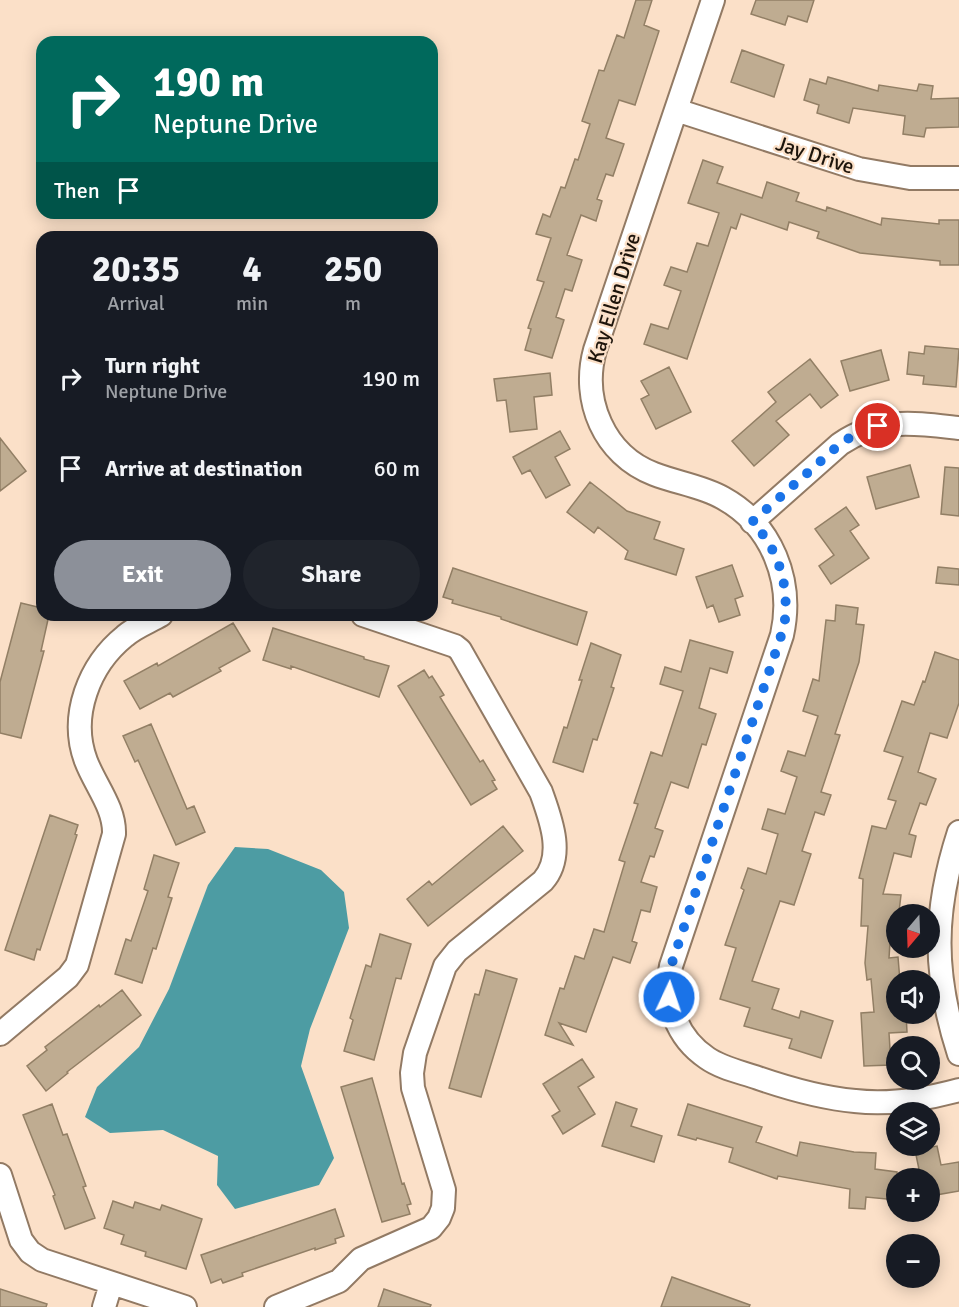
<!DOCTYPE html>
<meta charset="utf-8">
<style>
body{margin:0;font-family:Signika,sans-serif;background:#20242c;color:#f1f3f6;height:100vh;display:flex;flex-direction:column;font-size:22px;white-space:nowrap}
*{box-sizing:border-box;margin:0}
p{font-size:20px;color:#9ea1a6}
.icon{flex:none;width:33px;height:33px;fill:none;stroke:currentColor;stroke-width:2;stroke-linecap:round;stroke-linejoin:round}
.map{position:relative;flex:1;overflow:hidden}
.details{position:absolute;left:36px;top:231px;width:402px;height:390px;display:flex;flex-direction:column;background:#171b24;border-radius:18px;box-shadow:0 3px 15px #0003}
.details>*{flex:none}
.top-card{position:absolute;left:36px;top:36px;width:402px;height:183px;border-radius:18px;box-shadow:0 3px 15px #0003;background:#00695c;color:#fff;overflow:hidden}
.needle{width:39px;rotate:199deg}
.buttons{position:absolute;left:886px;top:904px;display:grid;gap:12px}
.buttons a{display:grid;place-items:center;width:54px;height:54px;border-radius:50%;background:#171b24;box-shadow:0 3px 15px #0003;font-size:30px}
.pin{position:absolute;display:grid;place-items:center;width:51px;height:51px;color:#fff;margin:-26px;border:3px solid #fff;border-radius:50%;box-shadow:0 2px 6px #0007}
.me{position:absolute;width:66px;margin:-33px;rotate:3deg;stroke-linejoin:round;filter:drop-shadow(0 0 4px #0008)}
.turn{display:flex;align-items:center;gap:21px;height:126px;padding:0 18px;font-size:27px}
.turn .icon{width:78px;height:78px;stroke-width:2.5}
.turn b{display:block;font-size:42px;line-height:51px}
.then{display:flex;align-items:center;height:57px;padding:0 18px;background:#0003;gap:12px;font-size:22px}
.eta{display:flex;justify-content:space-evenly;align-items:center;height:102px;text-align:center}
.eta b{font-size:36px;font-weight:700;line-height:42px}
.primary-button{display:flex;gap:12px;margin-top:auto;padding:12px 18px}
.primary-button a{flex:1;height:69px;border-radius:36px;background:#8c9099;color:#fff;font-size:24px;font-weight:700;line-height:69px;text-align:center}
.primary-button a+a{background:#20242c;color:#f1f3f6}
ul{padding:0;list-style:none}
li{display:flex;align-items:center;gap:18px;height:90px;padding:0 18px}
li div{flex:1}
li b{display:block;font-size:22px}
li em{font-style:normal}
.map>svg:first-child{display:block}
.water{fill:#4d9ca3}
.building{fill:#bfac91;stroke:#927f65;stroke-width:1.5}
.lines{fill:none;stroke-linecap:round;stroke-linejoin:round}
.minor-casing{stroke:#927a64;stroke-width:26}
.minor{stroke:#fff;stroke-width:22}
.route{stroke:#1a73e8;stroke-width:10;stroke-dasharray:0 18}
.labels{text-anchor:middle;stroke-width:4.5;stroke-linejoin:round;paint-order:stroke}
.street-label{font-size:21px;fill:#1d140b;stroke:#fbe0c8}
</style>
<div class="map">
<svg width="959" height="1307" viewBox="0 0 959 1307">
<rect width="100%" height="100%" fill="#fbe0c8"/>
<path class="water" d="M235 847 268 849 321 870 344 892 349 928 310 1029 301 1066 334 1158 319 1185 235 1209 217 1185 218 1156 163 1130 110 1133 85 1117 97 1087 139 1047 169 989 208 885Z"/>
<path class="building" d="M636 0H652L644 25 659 31 635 105 619 100 606 138 624 144 613 176 606 174 597 199 602 201 596 221 581 215 567 255 582 260 572 291 565 289 556 317 564 320 552 358 525 350 531 329 528 328 544 282 537 280 551 238 536 234 543 214 550 217 561 187 565 188 575 159 578 160 590 124 582 121 599 70 604 71 617 35 624 38Z
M756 0H814L807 22 788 16 785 25 751 14Z
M742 50 784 65 774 97 731 82Z
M828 77 878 91 879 85 917 91 919 84 933 86 931 99 959 98V127L926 128 924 137 903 134 905 116 853 108 849 123 817 113 819 105 804 100 810 79 826 84Z
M703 160 723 167 717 183 762 198 767 182 799 193 796 201 826 211 827 207 881 225 882 218 939 224V220H959V265H940V261L860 253 817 238 819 232 789 222 787 230 741 214 736 229 731 227 687 359 644 344 651 324 668 329 681 291 664 285 671 267 687 272 697 243 708 246 719 213 688 203Z
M925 346 959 349 956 387 923 384 924 376 907 374 909 352 924 354Z
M881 350 889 380 850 391 841 361Z
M810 359 838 395 821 408 810 394 776 421 789 435 754 466 732 441 776 402 768 392Z
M669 367 691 412 656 429 641 399 649 395 641 381Z
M550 373 552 395 534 397 537 429 510 432 506 400 497 401 494 379Z
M560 431 570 449 555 457 570 485 546 498 530 470 522 474 513 457Z
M0 438 26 471 0 491Z
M910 465 919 497 876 509 867 477Z
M945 467 959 468V516L941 514Z
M590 482 627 511 660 522 654 539 684 549 676 575 625 559 628 551 598 527 594 533 567 512Z
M846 507 859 525 850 531 869 558 831 584 819 566 834 555 815 529Z
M732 565 743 596 735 599 740 615 719 622 713 605 707 608 696 577Z
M938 567 959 569V585L936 583Z
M453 568 587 612 577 645 501 619V617L452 603 453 600 443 597Z
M21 603 42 608V615H49L41 651H44L21 738 0 733V682Z
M836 605 858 608 856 624 864 625 859 662 835 734 840 735 821 792 831 795 824 815 815 812 802 851 811 854 794 905 780 901 752 981 779 989 772 1009 799 1018 801 1011 833 1021 821 1058 789 1048 792 1039 744 1026 750 1008 720 999 736 948 725 945 744 890 741 888 748 868 766 874 778 834 762 829 768 809 785 814 797 777 781 771 788 751 805 756 818 716 803 711 813 679 819 681 826 620 835 621Z
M233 623 250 651 219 668 221 671 173 697 170 693 140 709 124 681 157 663 158 666Z
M273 628 364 657V659L389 666 379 697 291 666V669L263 660Z
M690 640 733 652 727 673 710 668 699 708 716 714 706 745 702 744 688 788 671 782 655 828 663 831 654 857 650 856 641 882 657 887 650 912 641 910 632 941 637 943 630 963 613 957 586 1032 559 1023 573 1045 545 1035 560 988 564 989 575 956 584 959 594 929 604 932 625 862 619 860 638 804 634 803 651 752 662 756 683 691 660 684 665 667 681 672Z
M591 643 621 655 611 687 614 688 597 740 593 739 583 772 553 762 564 727 567 728 582 680H579Z
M935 652 959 660V703L947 738 930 733 918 772 936 779 926 805 920 803 909 834 916 836 911 857 894 853 883 894 901 895 897 928 891 927 889 958 898 957 900 981H897V1014H906L907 1032 889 1033 891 1065 864 1066 861 1013 874 1012 871 979 867 980 865 963 868 926H861L863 879 859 878 872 826 886 829 896 801 888 799 903 757 884 751 891 732 902 701 914 705 923 681 925 682Z
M424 670 429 678 432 676 444 695 440 697 480 762 483 760 495 780 492 781 497 789 471 805 398 686Z
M151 724 187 809 194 806 205 832 176 845 138 760 135 762 123 736Z
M50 815 78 825 75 834 77 835 40 950 37 949 34 960 5 950Z
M503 826 523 851 428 926 407 899 429 881 432 885Z
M154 855 179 863 168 897 172 898 156 949 153 948 142 983 115 974 126 939 131 941 148 891 144 889Z
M380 934 411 944 401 979 396 978 374 1060 344 1051 353 1020 350 1018 366 965 371 967Z
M486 970 517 979 481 1097 449 1088 475 994 479 995Z
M122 990 141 1015 67 1072 68 1073 46 1091 27 1066 47 1050 45 1047 99 1005 100 1007Z
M582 1059 594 1077 578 1087 595 1114 563 1134 552 1116 560 1111 543 1084Z
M372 1078 402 1184 404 1183 411 1204 407 1205 410 1214 382 1222 341 1087Z
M616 1102 637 1109 631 1126 662 1136 654 1162 602 1146Z
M52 1104 63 1135 67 1134 86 1186 83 1187 95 1218 65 1229 53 1196 55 1195 23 1115Z
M688 1104 762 1127 756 1142 797 1156 800 1142 854 1152 876 1153 875 1169 897 1172V1200L866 1197 865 1209 849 1208 850 1189 778 1176 777 1179 729 1162 733 1148 697 1138 696 1140 678 1135Z
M937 1146 941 1165 959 1162V1191L930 1196V1179H921L915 1150Z
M113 1201 133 1208 135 1202 160 1210 162 1205 202 1219 186 1269 145 1256 146 1252 121 1244 124 1235 104 1228Z
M335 1209 344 1236 335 1239 336 1243 315 1250V1248L242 1273 243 1276 223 1283 221 1279 211 1283 201 1255Z
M672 1277 750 1305 749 1307H661Z
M0 1289 47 1304 46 1307H0Z
M384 1289 431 1305 430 1307H378Z"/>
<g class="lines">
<defs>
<path id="minor" d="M713 0 595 350C581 400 604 455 654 474 677 483 702 486 723 498 772 525 794 581 782 635L671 966C663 1001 677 1038 707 1058 721 1068 741 1072 758 1078 790 1089 821 1098 855 1101 890 1105 926 1099 959 1090
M676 110 859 169 910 178H959
M752 522 840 444C880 417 914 423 959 428
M959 832C933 912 933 974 959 1054
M0 1034 68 977 77 965 114 834C115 808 95 785 86 761 69 716 89 665 125 636 135 627 149 622 161 615
M0 1175 21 1240 30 1252 42 1260 185 1307
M104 1307 111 1284
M276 1307 339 1281 361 1259 431 1228 439 1218 443 1208 444 1190 413 1088 412 1073 415 1053 445 966 457 951 543 881C565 856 551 820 541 792L460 650 455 646 363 615"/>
</defs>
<use href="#minor" class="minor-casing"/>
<use href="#minor" class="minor"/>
</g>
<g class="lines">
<path class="route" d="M669 997 671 966 784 627C790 589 780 550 752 522L840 444 854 435 878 426"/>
</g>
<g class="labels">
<g class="street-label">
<text transform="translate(815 155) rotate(18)" y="7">Jay Drive</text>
<text transform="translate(614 298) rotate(-73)" y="7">Kay Ellen Drive</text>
</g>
</g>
</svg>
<div class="buttons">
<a><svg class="needle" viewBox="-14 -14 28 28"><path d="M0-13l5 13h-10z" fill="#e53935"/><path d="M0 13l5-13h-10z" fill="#9ea1a6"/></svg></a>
<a><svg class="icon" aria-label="sound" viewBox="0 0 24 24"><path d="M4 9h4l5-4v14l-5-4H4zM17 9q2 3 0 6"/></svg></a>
<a><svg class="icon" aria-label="search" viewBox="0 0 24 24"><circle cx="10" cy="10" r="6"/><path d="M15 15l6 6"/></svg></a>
<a><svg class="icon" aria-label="layers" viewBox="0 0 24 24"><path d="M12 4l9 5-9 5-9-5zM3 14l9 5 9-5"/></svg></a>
<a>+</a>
<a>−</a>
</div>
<div class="pin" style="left:878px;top:426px;background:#d93025"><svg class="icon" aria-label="arrive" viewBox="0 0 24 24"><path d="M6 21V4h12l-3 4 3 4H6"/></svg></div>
<svg class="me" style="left:669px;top:997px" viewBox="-20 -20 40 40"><circle r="17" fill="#1a73e8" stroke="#fff" stroke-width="3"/><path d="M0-11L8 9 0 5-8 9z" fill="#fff"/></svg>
<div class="top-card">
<div class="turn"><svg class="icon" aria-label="right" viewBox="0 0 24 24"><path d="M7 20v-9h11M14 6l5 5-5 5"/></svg><div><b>190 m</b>Neptune Drive</div></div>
<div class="then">Then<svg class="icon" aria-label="arrive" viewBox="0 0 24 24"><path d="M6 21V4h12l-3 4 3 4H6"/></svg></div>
</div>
<section class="details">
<div class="eta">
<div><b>20:35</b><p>Arrival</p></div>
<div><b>4</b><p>min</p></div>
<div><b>250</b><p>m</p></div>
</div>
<ul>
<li><svg class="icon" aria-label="right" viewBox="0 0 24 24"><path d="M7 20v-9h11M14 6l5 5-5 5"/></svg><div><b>Turn right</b><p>Neptune Drive</p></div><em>190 m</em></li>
<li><svg class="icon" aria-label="arrive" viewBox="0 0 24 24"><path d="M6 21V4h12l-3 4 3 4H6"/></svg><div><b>Arrive at destination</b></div><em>60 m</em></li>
</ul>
<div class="primary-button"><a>Exit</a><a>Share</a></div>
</section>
</div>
